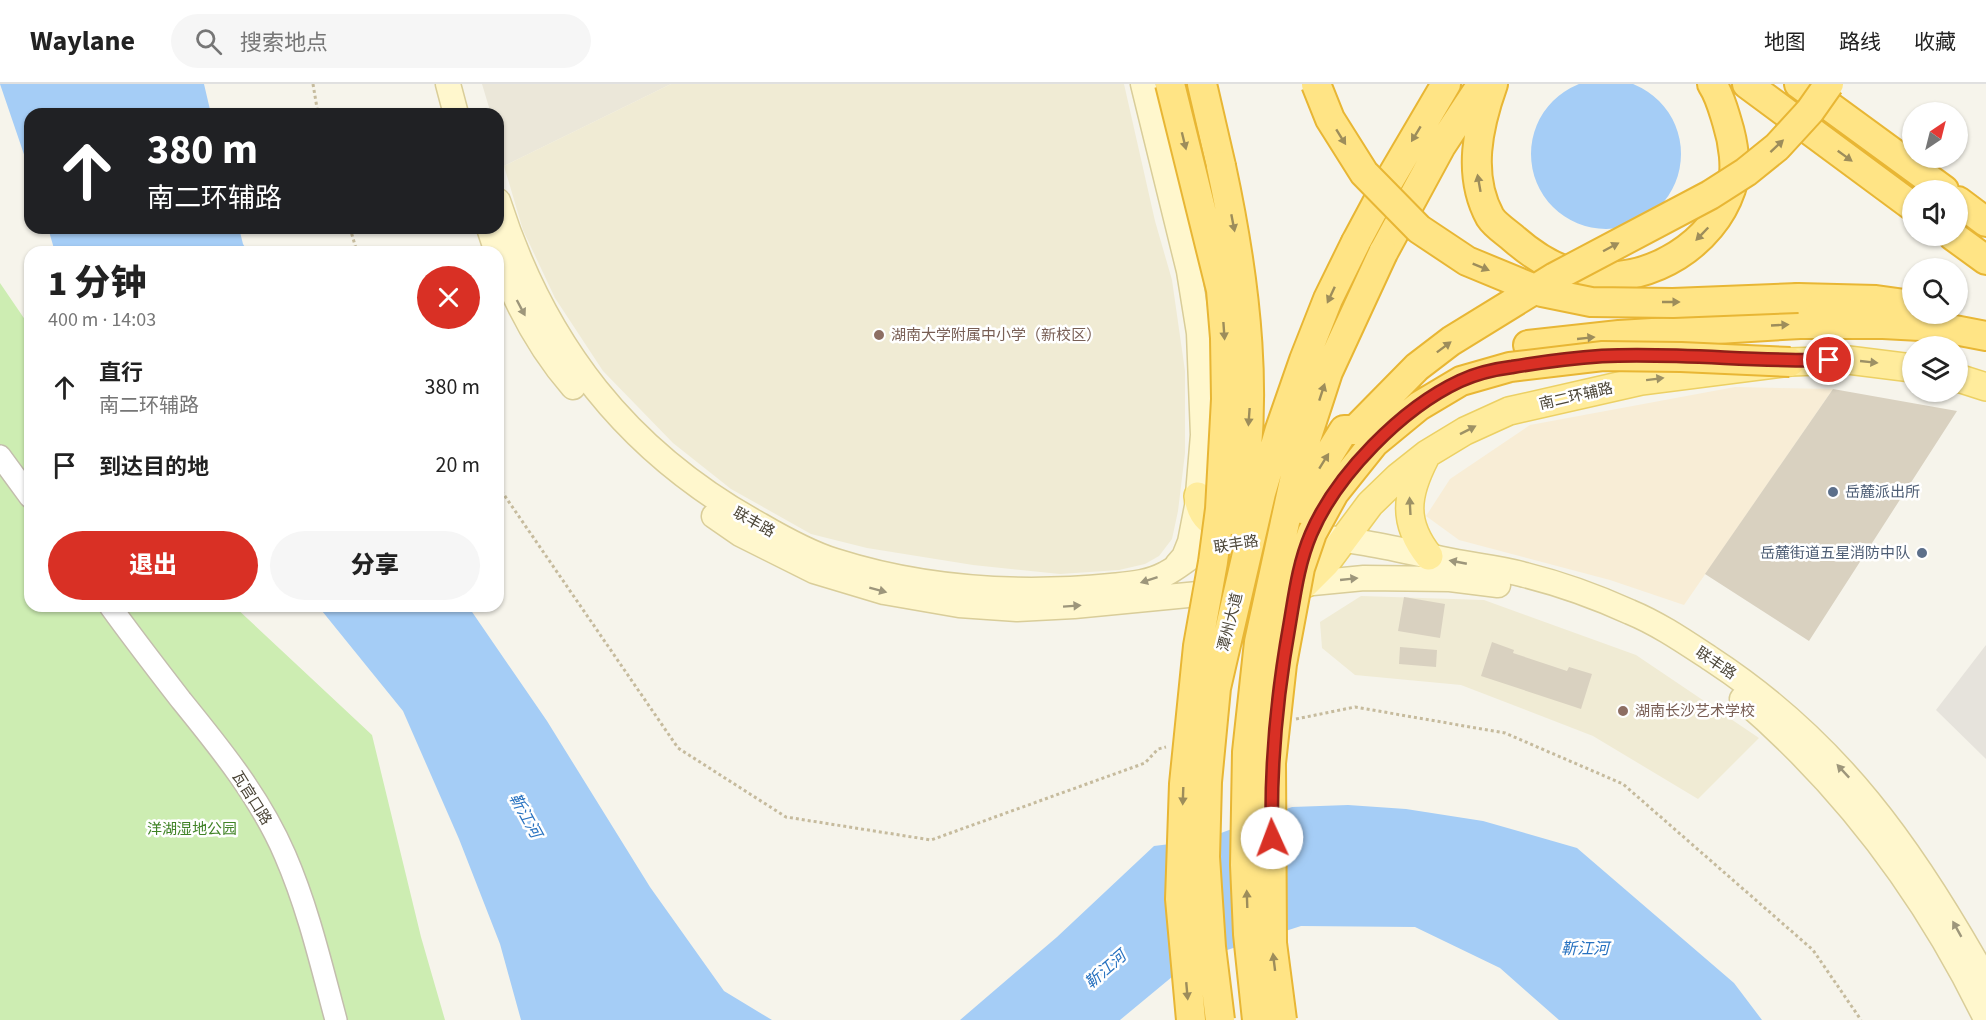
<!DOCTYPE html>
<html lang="zh">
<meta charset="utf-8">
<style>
body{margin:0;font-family:"Source Sans 3","Noto Sans SC",sans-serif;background:#f6f6f6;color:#222;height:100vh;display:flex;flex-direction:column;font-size:22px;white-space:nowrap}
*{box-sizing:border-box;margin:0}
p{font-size:20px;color:#767676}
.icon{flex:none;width:33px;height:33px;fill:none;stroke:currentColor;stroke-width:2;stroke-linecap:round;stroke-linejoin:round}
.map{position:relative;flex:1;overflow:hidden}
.details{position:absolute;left:24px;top:162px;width:480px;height:366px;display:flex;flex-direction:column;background:#fff;border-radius:18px;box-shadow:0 2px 4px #0004}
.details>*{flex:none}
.top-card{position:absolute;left:24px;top:24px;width:480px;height:126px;border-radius:18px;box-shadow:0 2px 4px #0004;background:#202124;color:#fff;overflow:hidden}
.needle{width:39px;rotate:35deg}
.buttons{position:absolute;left:1902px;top:18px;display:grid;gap:12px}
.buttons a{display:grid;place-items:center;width:66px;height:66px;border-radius:50%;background:#fff;box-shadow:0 2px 4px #0004;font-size:30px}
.pin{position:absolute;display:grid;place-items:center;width:51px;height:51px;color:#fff;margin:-26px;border:3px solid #fff;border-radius:50%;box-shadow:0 2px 6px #0007}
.me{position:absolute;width:66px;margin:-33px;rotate:358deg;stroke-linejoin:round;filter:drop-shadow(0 0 4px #0008)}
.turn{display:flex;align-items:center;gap:21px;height:126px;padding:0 24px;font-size:27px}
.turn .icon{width:78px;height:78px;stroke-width:2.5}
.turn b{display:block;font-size:42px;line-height:51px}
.round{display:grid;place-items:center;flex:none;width:63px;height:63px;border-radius:32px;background:#f6f6f6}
.headline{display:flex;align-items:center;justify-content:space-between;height:102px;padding:0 24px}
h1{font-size:36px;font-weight:800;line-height:45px}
.action{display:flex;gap:12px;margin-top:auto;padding:12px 24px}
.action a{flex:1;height:69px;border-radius:36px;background:#d93025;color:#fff;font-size:24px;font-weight:800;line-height:69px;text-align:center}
.action a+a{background:#f6f6f6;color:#222}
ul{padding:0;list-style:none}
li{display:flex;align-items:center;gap:18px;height:78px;padding:0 24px}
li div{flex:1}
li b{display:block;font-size:22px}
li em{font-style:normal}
header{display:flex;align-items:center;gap:36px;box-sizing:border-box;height:84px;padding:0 30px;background:#fff;border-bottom:2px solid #e0e0e0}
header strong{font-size:28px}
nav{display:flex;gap:33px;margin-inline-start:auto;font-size:21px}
.search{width:420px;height:54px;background:#f6f6f6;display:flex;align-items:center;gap:15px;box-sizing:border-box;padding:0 21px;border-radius:33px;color:#767676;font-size:22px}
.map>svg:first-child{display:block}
.residential{fill:#ebe7d9}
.commercial{fill:#f8edd6}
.industrial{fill:#e6e3dc}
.education{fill:#f0ebd4}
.green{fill:#cdedb2}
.water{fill:#a5cdf6}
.building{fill:#d9d1c0}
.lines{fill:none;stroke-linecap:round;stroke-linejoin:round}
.tertiary-casing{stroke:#c3bdad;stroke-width:24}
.secondary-casing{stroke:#d9cd99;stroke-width:27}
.primary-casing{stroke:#ecd064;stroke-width:30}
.trunk-casing{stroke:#e8b634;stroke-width:32}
.path{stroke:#c6bb9d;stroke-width:3;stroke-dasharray:3 3;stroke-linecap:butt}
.tertiary{stroke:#fff;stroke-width:21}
.secondary{stroke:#fff7cd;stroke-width:24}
.primary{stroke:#ffec9c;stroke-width:27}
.trunk{stroke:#ffe485;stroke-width:28}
.trunk-bridge-casing{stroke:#e8b634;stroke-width:32;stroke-linecap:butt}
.trunk-bridge{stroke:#ffe485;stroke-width:28}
.oneway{fill:#9d8d5b}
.oneway2{fill:#9d967b}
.oneway3{fill:#9d9165}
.route-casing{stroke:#8d1f18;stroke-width:15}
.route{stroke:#d93025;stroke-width:10}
.education-dot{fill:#8d6e63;stroke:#fff;stroke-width:2}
.service-dot{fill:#5c6f8a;stroke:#fff;stroke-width:2}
.labels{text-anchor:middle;stroke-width:5;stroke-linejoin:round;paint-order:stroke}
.education-label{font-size:15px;fill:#785e54;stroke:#fff;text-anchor:start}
.street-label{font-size:15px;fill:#4c4638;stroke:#fff}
.service-label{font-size:15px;fill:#4e5e75;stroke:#fff;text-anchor:start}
.park-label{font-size:15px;fill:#408326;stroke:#fff}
.water-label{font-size:16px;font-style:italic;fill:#2872c0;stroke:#fff}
</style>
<header>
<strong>Waylane</strong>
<div class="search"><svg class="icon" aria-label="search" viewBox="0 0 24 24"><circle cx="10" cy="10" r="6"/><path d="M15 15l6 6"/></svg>搜索地点</div>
<nav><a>地图</a><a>路线</a><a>收藏</a></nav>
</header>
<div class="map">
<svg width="1986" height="936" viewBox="0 0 1986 936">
<rect width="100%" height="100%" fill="#f6f4eb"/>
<path class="residential" d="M482 0H671L504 82 498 55V30H491Z"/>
<path class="commercial" d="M1735 303 1833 305 1684 521 1610 496 1459 456 1426 432 1450 395 1530 341Z"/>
<path class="industrial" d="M1986 561V675L1936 626Z"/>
<path class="education" d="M671 0H1124L1155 137 1172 196 1185 287V369L1178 427 1172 455 1159 472 1145 480 1119 486 1060 490 973 481 867 464 811 450 731 405 673 359 603 287 555 214 523 146 504 82Z
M1361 512 1484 516 1636 571 1759 654 1698 715 1593 652 1461 601 1355 591 1322 564 1320 538Z"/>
<path class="green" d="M0 199 30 243V522H234L372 651 421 853 445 936H0Z"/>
<path class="water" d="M1531 70a75 75 0 1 1 150 0a75 75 0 1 1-150 0Z
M0 0H204L211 30H30V88Z
M48 144H239L243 160 248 168H55Z
M318 522H468L547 637 650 803 724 907 772 936H521L500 860 459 755 403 627Z
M1348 721 1406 725 1483 737 1577 764 1734 899 1762 936H1559L1500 884 1415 843 1301 842 1190 878 1120 936H960L1057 853 1154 762 1202 756 1292 723Z"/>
<path class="building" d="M1833 305 1957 327 1809 557 1705 490Z
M1404 513 1445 520 1440 554 1398 547Z
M1492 558 1514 566 1513 569 1567 587 1569 583 1592 590 1581 625 1481 592Z
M1400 563 1437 566 1436 583 1399 580Z"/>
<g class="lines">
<defs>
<path id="tertiary" d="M0 372 30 413
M110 522C133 554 157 585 181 616 220 664 260 713 285 771 308 824 321 880 336 936"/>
<path id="secondary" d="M448 0 456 30
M1143 0 1189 187 1199 249 1203 351 1197 422 1190 458 1184 473 1177 481
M498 117C544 261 627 368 760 441 784 455 809 469 835 477 926 506 1017 511 1111 502 1130 500 1148 499 1165 490 1179 483 1190 472 1204 465 1228 454 1279 453 1306 453 1355 454 1404 467 1452 477 1476 482 1502 484 1525 491 1561 500 1597 513 1630 528 1659 540 1685 558 1711 575 1838 658 1913 765 1986 896
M489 144 497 168
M498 171C515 218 540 265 573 303
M714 432 740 450 814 487 884 508 959 521 1017 525 1074 522 1364 494 1450 495 1498 501
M1742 615C1847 705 1926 811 1986 935"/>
<path id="primary" d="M1958 294 1986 303
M1425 374C1406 411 1402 438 1429 472
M1198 412C1200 430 1209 440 1227 445L1306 444
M1305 500 1326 479 1370 420 1398 393 1427 370 1465 347 1509 327 1641 297 1790 278 1848 276 1912 284"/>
<path id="trunk" d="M1202 0 1221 82
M1493 0C1478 42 1467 91 1490 133 1495 141 1506 148 1513 154 1530 169 1551 183 1572 189 1579 191 1587 191 1595 192 1652 197 1712 161 1731 105 1738 86 1733 57 1727 38 1723 25 1720 12 1712 0
M1747 0 1912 122
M1799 0 1944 106
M1958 117 1986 138
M1953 152 1986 176
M1356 158 1386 102 1446 0
M1383 169 1441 62 1482 0
M1798 214 1876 216 1912 221
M1528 261 1619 251 1800 240H1883L1939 243 1986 252"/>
</defs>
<use href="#tertiary" class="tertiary-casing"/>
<use href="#secondary" class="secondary-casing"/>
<use href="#primary" class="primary-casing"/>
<use href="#trunk" class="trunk-casing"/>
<path class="path" d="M313 0 318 30
M350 144 357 168
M498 402 678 664 786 733 931 756 1145 679 1158 665 1166 663
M1296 635 1355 623 1505 649 1623 700 1813 866 1861 936"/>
<use href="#tertiary" class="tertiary"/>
<use href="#secondary" class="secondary"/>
<use href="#primary" class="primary"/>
<use href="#trunk" class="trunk"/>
<defs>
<path id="trunk-bridge" d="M1170 0 1221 206 1225 254 1226 315 1220 425 1213 478 1198 562 1184 700 1180 815 1191 936
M1316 0 1330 35 1364 89 1419 145 1467 177 1542 208 1591 218 1673 219 1798 214
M1221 82C1246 198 1261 320 1237 437
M1355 346 1417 283 1451 257 1555 193 1710 111 1746 88 1777 63 1810 27 1829 0
M1302 425 1316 391 1344 346H1355L1369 336
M1220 936 1211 863 1205 773 1207 698 1216 604 1261 409 1280 345 1304 276 1328 215 1356 158
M1257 936 1248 850 1245 781 1247 668 1259 558 1297 383 1328 288 1383 169
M1282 936 1272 859 1271 679 1282 580 1300 484 1312 449 1334 409 1374 359 1419 322 1461 297 1510 283 1603 272 1681 273 1790 278"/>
</defs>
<use href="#trunk-bridge" class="trunk-bridge-casing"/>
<use href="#trunk-bridge" class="trunk-bridge"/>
</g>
<defs><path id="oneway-solid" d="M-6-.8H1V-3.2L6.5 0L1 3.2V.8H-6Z" transform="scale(1.5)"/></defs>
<g class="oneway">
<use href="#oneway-solid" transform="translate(1416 50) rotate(121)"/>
<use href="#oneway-solid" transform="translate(1341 53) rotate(58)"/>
<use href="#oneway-solid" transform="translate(1184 57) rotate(76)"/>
<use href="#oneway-solid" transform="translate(1777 62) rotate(-43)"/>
<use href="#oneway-solid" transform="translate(1845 72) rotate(36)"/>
<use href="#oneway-solid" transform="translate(1479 99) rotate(-100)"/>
<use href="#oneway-solid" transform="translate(1233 139) rotate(79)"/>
<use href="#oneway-solid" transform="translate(1702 150) rotate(134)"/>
<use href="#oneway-solid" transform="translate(1611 163) rotate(-28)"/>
<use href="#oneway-solid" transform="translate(1481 183) rotate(22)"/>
<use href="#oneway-solid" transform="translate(1331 211) rotate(115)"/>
<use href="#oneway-solid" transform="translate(1671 218)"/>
<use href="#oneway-solid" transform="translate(1780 241) rotate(-3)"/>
<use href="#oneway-solid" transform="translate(1224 247) rotate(86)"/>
<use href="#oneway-solid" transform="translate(1586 254) rotate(-6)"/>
<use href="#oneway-solid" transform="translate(1444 263) rotate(-37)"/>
<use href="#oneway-solid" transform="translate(1322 308) rotate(-72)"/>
<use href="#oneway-solid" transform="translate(1249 333) rotate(94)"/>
<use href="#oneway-solid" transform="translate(1324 377) rotate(-58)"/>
<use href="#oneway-solid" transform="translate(1183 712) rotate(92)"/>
<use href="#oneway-solid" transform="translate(1247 815) rotate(-92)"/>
<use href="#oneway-solid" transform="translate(1274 878) rotate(-97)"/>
<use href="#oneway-solid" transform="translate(1187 907) rotate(85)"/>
</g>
<g class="oneway2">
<use href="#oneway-solid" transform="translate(521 224) rotate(62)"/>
<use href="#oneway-solid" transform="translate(1458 478) rotate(-169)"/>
<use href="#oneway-solid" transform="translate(1349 495) rotate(-6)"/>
<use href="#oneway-solid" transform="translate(1149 496) rotate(162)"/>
<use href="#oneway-solid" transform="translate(878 506) rotate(15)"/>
<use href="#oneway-solid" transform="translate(1072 522) rotate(-4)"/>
<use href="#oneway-solid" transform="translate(1843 687) rotate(-133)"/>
<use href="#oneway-solid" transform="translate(1957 845) rotate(-119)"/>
</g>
<g class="oneway3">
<use href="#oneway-solid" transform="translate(1869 278) rotate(6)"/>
<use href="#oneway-solid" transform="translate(1655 295) rotate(-7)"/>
<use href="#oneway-solid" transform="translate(1468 346) rotate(-27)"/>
<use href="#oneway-solid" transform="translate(1410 422) rotate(-93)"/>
</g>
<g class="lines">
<defs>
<path id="route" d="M1272 754C1270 681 1277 610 1290 538 1295 508 1299 478 1311 450 1336 391 1402 324 1460 297 1475 290 1496 285 1512 283 1542 278 1573 274 1602 272 1678 268 1753 278 1829 276"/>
</defs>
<use href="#route" class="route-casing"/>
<use href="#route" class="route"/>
</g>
<g class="education-dot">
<circle cx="879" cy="251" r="6"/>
<circle cx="1623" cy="627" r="6"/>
</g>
<g class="service-dot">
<circle cx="1833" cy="408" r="6"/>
<circle cx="1922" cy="469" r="6"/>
</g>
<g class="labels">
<g class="education-label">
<text x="891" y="256">湖南大学附属中小学（新校区）</text>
<text x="1635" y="632">湖南长沙艺术学校</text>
</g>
<g class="street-label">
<text transform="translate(1576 312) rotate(-13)" y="5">南二环辅路</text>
<text transform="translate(754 438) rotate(29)" y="5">联丰路</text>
<text transform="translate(1236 460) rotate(-9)" y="5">联丰路</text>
<text transform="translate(1230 538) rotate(-76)" y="5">潭州大道</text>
<text transform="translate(1716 579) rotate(34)" y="5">联丰路</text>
<text transform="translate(252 714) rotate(58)" y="5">瓦官口路</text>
</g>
<g class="service-label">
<text x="1845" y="413">岳麓派出所</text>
<text x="1910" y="474" text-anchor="end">岳麓街道五星消防中队</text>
</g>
<g class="park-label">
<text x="192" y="750">洋湖湿地公园</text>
</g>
<g class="water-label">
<text transform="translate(526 731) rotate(61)" y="6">靳江河</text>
<text x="1585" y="870">靳江河</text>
<text transform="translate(1105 885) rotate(-41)" y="6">靳江河</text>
</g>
</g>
</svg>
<div class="buttons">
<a><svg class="needle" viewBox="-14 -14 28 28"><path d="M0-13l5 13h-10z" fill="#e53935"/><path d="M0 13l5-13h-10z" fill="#767676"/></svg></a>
<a><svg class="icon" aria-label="sound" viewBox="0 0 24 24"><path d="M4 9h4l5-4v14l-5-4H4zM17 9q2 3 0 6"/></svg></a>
<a><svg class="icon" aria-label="search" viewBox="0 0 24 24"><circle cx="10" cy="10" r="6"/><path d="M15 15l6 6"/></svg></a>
<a><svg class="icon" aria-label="layers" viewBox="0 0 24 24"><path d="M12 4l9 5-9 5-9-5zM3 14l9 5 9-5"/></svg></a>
</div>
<div class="pin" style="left:1829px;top:276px;background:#d93025"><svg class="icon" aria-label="arrive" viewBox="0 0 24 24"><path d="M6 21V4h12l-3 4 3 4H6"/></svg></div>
<svg class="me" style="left:1272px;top:754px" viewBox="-20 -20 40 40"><circle r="19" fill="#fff"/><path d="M0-13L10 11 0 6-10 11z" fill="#d93025"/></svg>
<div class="top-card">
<div class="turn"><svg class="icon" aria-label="ahead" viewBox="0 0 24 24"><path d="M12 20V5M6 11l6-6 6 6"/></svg><div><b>380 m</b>南二环辅路</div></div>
</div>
<section class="details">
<div class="headline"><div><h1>1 分钟</h1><p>400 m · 14:03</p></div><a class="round" style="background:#d93025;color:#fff"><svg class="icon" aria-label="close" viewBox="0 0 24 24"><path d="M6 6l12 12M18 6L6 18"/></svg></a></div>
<ul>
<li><svg class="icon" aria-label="ahead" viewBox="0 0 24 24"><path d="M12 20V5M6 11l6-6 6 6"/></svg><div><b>直行</b><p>南二环辅路</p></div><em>380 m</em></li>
<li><svg class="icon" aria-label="arrive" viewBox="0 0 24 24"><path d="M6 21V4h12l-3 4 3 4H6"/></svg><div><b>到达目的地</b></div><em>20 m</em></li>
</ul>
<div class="action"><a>退出</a><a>分享</a></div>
</section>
</div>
